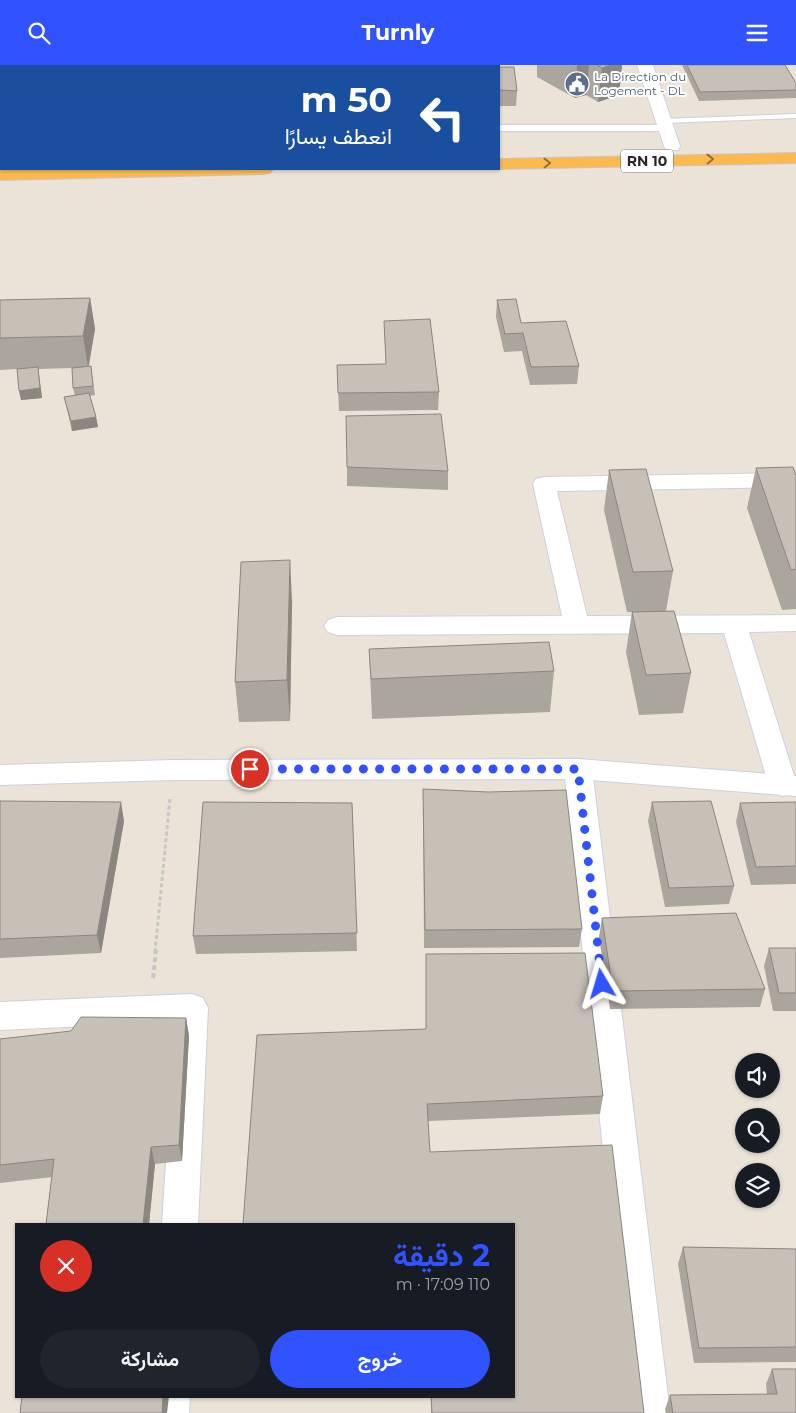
<!DOCTYPE html>
<html lang="ar">
<meta charset="utf-8">
<style>
body{margin:0;font-family:Montserrat,Vazirmatn,sans-serif;background:#20242c;color:#f1f3f6;direction:rtl;height:100vh;display:flex;flex-direction:column;font-size:19px;white-space:nowrap}
*{box-sizing:border-box;margin:0}
p{font-size:16px;color:#9ea1a6}
.icon{flex:none;width:28px;height:28px;fill:none;stroke:currentColor;stroke-width:2;stroke-linecap:round;stroke-linejoin:round}
.map{position:relative;flex:1;overflow:hidden;direction:ltr}
.details{position:absolute;left:15px;top:1158px;width:500px;height:175px;display:flex;flex-direction:column;background:#171b24;border-radius:0px;box-shadow:0 1px 4px #0004;direction:rtl}
.details>*{flex:none}
.top-card{position:absolute;left:0px;top:0px;width:500px;height:105px;box-shadow:0 1px 4px #0004;direction:rtl;background:#1a4fa0;color:#fff;overflow:hidden}
.buttons{position:absolute;left:735px;top:988px;display:grid;gap:10px}
.buttons a{display:grid;place-items:center;width:45px;height:45px;border-radius:50%;background:#171b24;box-shadow:0 1px 4px #0004;font-size:25px}
.pin{position:absolute;display:grid;place-items:center;width:42px;height:42px;color:#fff;margin:-21px;border:2px solid #fff;border-radius:50%;box-shadow:0 1px 5px #0007}
.me{position:absolute;width:55px;margin:-28px;rotate:353deg;stroke-linejoin:round;filter:drop-shadow(0 0 4px #0008)}
.turn{display:flex;align-items:center;gap:18px;height:105px;padding:0 25px;font-size:22px}
.turn .icon{width:65px;height:65px;stroke-width:2.5}
.turn b{display:block;font-size:35px;line-height:42px}
.round{display:grid;place-items:center;flex:none;width:52px;height:52px;border-radius:26px;background:#20242c}
.headline{display:flex;align-items:center;justify-content:space-between;height:85px;padding:0 25px}
h1{font-size:30px;font-weight:700;line-height:38px;color:#3053ff}
.primary-button{display:flex;gap:10px;margin-top:auto;padding:10px 25px}
.primary-button a{flex:1;height:58px;border-radius:30px;background:#3053ff;color:#fff;font-size:20px;font-weight:700;line-height:58px;text-align:center}
.primary-button a+a{background:#20242c;color:#f1f3f6}
header{display:flex;justify-content:space-between;align-items:center;height:65px;padding:0 25px;background:#3053ff;color:#fff;font-size:22px;font-weight:700}
.map>svg:first-child{display:block}
.lines{fill:none;stroke-linecap:round;stroke-linejoin:round}
.service-casing{stroke:#cdd0e2;stroke-width:2}
.minor-casing{stroke:#cdd0e2;stroke-width:2}
.tertiary-casing{stroke:#cdd0e2;stroke-width:2}
.trunk-casing{stroke:#c7c7c7;stroke-width:2}
.path-far1{stroke:#c7c7c7;stroke-width:3;stroke-dasharray:4 2.5;stroke-linecap:butt}
.path{stroke:#c7c7c7;stroke-width:4;stroke-dasharray:5 3;stroke-linecap:butt}
.service{fill:#fff;fill-rule:evenodd}
.minor{fill:#fff;fill-rule:evenodd}
.tertiary{fill:#fff;fill-rule:evenodd}
.trunk{fill:#fcb94e;fill-rule:evenodd}
.wall{fill:#aaa59d}
.shaded-wall{fill:#8b8680}
.building{fill:#c6c0b7;stroke:#8b8680}
.oneway{stroke:#92703a}
.route{stroke:#3053ff;stroke-width:9;stroke-dasharray:0 16.2}
.labels{text-anchor:middle;stroke-width:4;stroke-linejoin:round;paint-order:stroke}
.far-service-label{font-size:12px;fill:#4e5e75;stroke:#fff;text-anchor:start}
.shield{fill:#fff;stroke:#686868;stroke-width:1}
.shield-label{font-size:14px;font-weight:bold;fill:#272727}
</style>
<header><svg class="icon" aria-label="menu" viewBox="0 0 24 24"><path d="M4 6h16M4 12h16M4 18h16"/></svg>Turnly<svg class="icon" aria-label="search" viewBox="0 0 24 24"><circle cx="10" cy="10" r="6"/><path d="M15 15l6 6"/></svg></header>
<div class="map">
<svg width="796" height="1348" viewBox="0 0 796 1348">
<rect width="100%" height="100%" fill="#ebe3d7"/>
<g class="lines">
<defs>
<path id="service" d="M141 0H149V1H141Z
M796 49V53L662 58 658 56 662 54Z
M499 60H664L668 63 664 66H499Z
M0 70 1 71V76H0Z"/>
<path id="minor" d="M796 408V422L557 426 587 551 796 550V566L749 567 796 717V723L793 728 783 731 773 728 769 721 724 568 337 570 328 567 324 561 328 555 337 552 562 551 533 419 536 414 544 412Z
M578 694 588 697 592 704 670 1348H630L564 704 568 697Z
M192 929 203 933 208 943 198 1159H162L175 957 0 965V937Z
M150 1331H190L189 1348H149Z"/>
<path id="tertiary" d="M637 0H653L680 81 678 85H666L664 81Z
M578 694 796 711V731L578 714 173 715 0 720V700L173 695Z"/>
<path id="trunk" d="M796 88V98L499 104H497H499V94Z
M44 104H273L270 108 264 109 0 115V105Z"/>
</defs>
<use href="#service" class="service-casing"/>
<use href="#minor" class="minor-casing"/>
<use href="#tertiary" class="tertiary-casing"/>
<use href="#trunk" class="trunk-casing"/>
<path class="path-far1" d="M155 887 170 733"/>
<path class="path" d="M153 913 156 885"/>
<use href="#service" class="service"/>
<use href="#minor" class="minor"/>
<use href="#tertiary" class="tertiary"/>
<use href="#trunk" class="trunk"/>
</g>
<path class="wall" d="M537 0H622L619 30 598 37 586 30 575 33 537 12Z
M682 0H785L796 18V33L699 36Z
M499 2 517 26 516 41H499Z
M90 233 95 264 89 301H91L95 330 90 331 96 352 98 362 72 366 64 332 75 331 73 323V303L38 304 42 333 21 335 17 304 0 305V235Z
M497 235 521 258 579 301 577 319 530 320 522 286 504 287 496 252Z
M384 256 439 327 438 345 339 346 337 300 386 299Z
M347 402 448 406V425L347 421Z
M756 403 796 411V544L782 545 747 443Z
M609 405 673 506 666 546 691 608 683 648 639 650 626 587 632 547H627L604 445Z
M292 536 290 656 239 657 235 617Z
M369 584 554 606 550 647 372 654Z
M423 724 582 864 579 882 424 883Z
M0 736 124 756 101 888 0 893Z
M652 737 734 821 729 839 665 842 648 756Z
M796 737V819L751 820 736 757 740 738Z
M352 738 357 886 196 889 193 871Z
M602 853 765 924 760 942 610 944 599 872Z
M769 883H796V946H773L764 901Z
M426 889 603 1031 600 1049 428 1056 430 1087 644 1348H431V1331H514L243 1159 426 964Z
M186 953 189 971 182 1096 155 1099 149 1159H46L52 1112 0 1118V974Z
M683 1182 796 1184V1297L694 1298 678 1199Z
M772 1304 796 1348H666L665 1344 670 1330 767 1329 766 1319Z"/>
<path class="shaded-wall" d="M577 0H589L586 30 575 33Z
M610 0H622L619 30 598 37 602 3Z
M90 233 95 264 88 302 83 271Z
M38 302 42 333 21 335 19 326Z
M96 352 98 362 72 366 71 356Z
M290 495 292 536 290 656 287 615Z
M121 737 124 756 101 888 97 870Z
M186 953 189 971 182 1096 179 1080Z
M151 1082 155 1099 149 1159H143Z
M163 1331H169L167 1348H162Z"/>
<path class="building" d="M152 0H169L168 1H152Z
M173 0H263V1H173Z
M482 0H498V1H482Z
M597 0H611L602 3Z
M687 0H785L796 18V25L700 27Z
M499 2H514L517 26 499 25Z
M90 233 83 271 0 273V235Z
M516 234 521 258 566 256 579 301 531 302 523 268 505 269 497 235Z
M430 254 439 327 338 328 337 300 386 299 384 256Z
M91 301 93 321 73 323 72 303Z
M38 302 40 323 19 326 17 304Z
M89 328 96 352 71 356 64 332Z
M441 349 448 406 347 402 346 351Z
M793 402 796 411V504L791 505 756 403Z
M646 404 673 506 633 507 609 405Z
M290 495 287 615 235 617 241 497Z
M674 546 691 608 646 610 632 547Z
M549 577 554 606 371 614 369 584Z
M423 724 488 727 566 725 582 864 425 865Z
M0 736 121 737 97 870 0 874Z
M711 736 734 821 669 823 652 737Z
M203 737 352 738 357 868 193 871Z
M796 737V801L756 802 740 738Z
M736 848 765 924 613 926 602 853Z
M769 883H796V928H779Z
M585 888 603 1031 427 1039 430 1087 612 1080 644 1348H432L431 1331H514V1159H243L257 970 426 964V889Z
M81 952 186 953 179 1080 151 1082 143 1159H46L54 1094 0 1100V974L71 966Z
M683 1182 796 1184V1282L699 1283Z
M772 1304H796V1348H673L670 1330 777 1329Z
M22 1331H163L162 1348H20Z"/>
<defs><path id="oneway-chevron" d="M-2-3.5L2.5 0L-2 3.5" fill="none" stroke-width="1.6" stroke-linecap="round" stroke-linejoin="round" transform="scale(1.25)"/></defs>
<g class="oneway">
<use href="#oneway-chevron" transform="translate(710 94) rotate(-1)"/>
<use href="#oneway-chevron" transform="translate(547 98) rotate(-1)"/>
</g>
<g class="lines">
<path class="route" d="M250 704H578L602 919"/>
</g>
<defs>
<symbol id="civic-disc" viewBox="-11 -11 22 22"><circle r="9.5" fill="#5c6f8a" stroke="#fff"/><path d="M-.6-6.5H3V-4.5H.6V-3L4-1V1h2V6H-6V1h2V-1L-.6-3ZM-1.2 2.5V6h2.4V2.5Z" fill="#fff"/></symbol>
</defs>
<g fill-rule="evenodd">
<use href="#civic-disc" x="563" y="5" width="28" height="28"/>
</g>
<g class="labels">
<g class="far-service-label">
<text x="594" y="16">La Direction du<tspan x="594" dy="14">Logement - DL</tspan></text>
</g>
<rect class="shield" x="621" y="84.5" width="52" height="23" rx="4"/>
<g class="shield-label">
<text x="647" y="101">RN 10</text>
</g>
</g>
</svg>
<div class="buttons">
<a><svg class="icon" aria-label="sound" viewBox="0 0 24 24"><path d="M4 9h4l5-4v14l-5-4H4zM17 9q2 3 0 6"/></svg></a>
<a><svg class="icon" aria-label="search" viewBox="0 0 24 24"><circle cx="10" cy="10" r="6"/><path d="M15 15l6 6"/></svg></a>
<a><svg class="icon" aria-label="layers" viewBox="0 0 24 24"><path d="M12 4l9 5-9 5-9-5zM3 14l9 5 9-5"/></svg></a>
</div>
<div class="pin" style="left:250px;top:704px;background:#d93025"><svg class="icon" aria-label="arrive" viewBox="0 0 24 24"><path d="M6 21V4h12l-3 4 3 4H6"/></svg></div>
<svg class="me" style="left:602px;top:919px" viewBox="-20 -20 40 40"><path d="M0-17L14 15 0 8-14 15z" fill="#3053ff" stroke="#fff" stroke-width="4"/></svg>
<div class="top-card">
<div class="turn"><svg class="icon" aria-label="left" viewBox="0 0 24 24"><path d="M17 20v-9H6M10 6l-5 5 5 5"/></svg><div><b>50 m</b>انعطف يسارًا</div></div>
</div>
<section class="details">
<div class="headline"><div><h1>2 دقيقة</h1><p>110 m · 17:09</p></div><a class="round" style="background:#d93025;color:#fff"><svg class="icon" aria-label="close" viewBox="0 0 24 24"><path d="M6 6l12 12M18 6L6 18"/></svg></a></div>
<div class="primary-button"><a>خروج</a><a>مشاركة</a></div>
</section>
</div>
